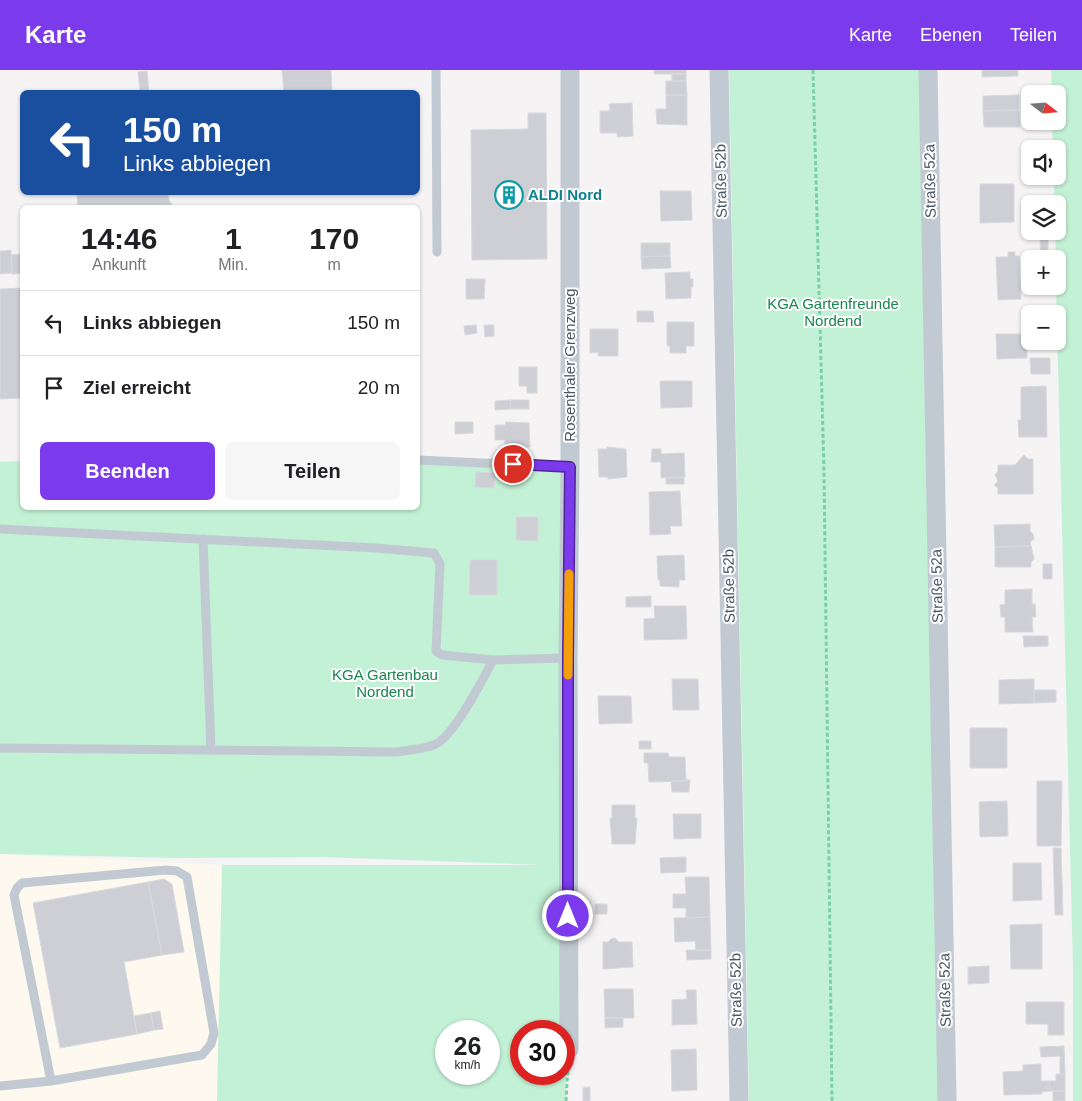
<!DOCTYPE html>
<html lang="de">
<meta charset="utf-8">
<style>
body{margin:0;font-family:Helvetica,sans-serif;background:#f6f6f6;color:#202124;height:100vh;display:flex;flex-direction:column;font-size:19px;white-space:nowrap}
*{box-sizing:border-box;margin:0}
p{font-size:16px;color:#757577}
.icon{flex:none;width:28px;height:28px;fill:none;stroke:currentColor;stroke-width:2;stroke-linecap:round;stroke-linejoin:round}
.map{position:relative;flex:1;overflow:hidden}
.drawer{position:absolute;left:20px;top:135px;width:400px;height:305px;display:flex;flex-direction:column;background:#fff;border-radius:8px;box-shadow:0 1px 4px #0004}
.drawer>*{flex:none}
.hud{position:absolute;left:20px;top:20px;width:400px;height:105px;border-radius:8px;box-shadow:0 1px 4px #0004;background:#1a4fa0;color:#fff;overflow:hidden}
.needle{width:32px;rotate:107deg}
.fabs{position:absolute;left:1021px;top:15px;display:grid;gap:10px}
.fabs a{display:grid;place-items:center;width:45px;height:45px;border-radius:8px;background:#fff;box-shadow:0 1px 4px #0004;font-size:25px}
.speed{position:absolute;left:435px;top:950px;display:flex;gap:10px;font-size:25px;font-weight:700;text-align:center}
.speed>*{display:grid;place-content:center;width:65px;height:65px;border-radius:50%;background:#fff;box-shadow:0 1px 4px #0004;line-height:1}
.speed small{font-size:12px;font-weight:400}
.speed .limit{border:8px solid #d22;background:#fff;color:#111}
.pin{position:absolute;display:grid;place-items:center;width:42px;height:42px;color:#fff;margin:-21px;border:2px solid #fff;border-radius:50%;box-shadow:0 1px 5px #0007}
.me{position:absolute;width:55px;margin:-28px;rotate:0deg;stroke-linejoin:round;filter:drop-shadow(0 0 4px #0008)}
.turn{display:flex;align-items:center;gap:18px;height:105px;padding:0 20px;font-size:22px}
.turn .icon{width:65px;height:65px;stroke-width:2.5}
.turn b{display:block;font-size:35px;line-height:42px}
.eta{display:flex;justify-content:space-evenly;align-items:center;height:85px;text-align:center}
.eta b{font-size:30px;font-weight:700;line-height:35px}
.primary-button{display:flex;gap:10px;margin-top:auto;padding:10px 20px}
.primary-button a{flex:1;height:58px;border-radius:8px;background:#7c3aed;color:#fff;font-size:20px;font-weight:700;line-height:58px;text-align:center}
.primary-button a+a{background:#f6f6f6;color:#202124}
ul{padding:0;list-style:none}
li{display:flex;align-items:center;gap:15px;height:65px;padding:0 20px;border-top:1px solid #e0e0e0}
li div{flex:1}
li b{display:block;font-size:19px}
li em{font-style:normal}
header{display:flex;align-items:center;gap:30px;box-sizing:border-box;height:70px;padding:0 25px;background:#7c3aed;color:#fff}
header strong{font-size:24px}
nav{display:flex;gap:28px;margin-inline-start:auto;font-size:18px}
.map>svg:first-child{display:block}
.commercial{fill:#fdf9ef}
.green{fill:#c3f1d5;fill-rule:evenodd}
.building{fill:#cdcfd5;stroke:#d7d9de}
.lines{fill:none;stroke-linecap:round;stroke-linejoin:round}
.path{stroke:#7ad0a6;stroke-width:3;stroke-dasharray:4 2.5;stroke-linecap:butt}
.service{stroke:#c1cad2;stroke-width:9}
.minor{stroke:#c1cad2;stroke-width:19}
.route-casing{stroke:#51269a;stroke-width:12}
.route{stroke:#7c3aed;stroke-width:9}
.slow{stroke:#f59e0b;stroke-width:9}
.labels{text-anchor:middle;stroke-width:4;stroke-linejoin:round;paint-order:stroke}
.street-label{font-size:15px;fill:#4a5661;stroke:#fff}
.culture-label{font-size:15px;font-weight:bold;fill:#0d838f;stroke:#fff;text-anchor:start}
.park-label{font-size:15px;fill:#17864f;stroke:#fff}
</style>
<header>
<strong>Karte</strong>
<nav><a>Karte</a><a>Ebenen</a><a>Teilen</a></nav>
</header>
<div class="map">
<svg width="1082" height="1031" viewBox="0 0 1082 1031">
<rect width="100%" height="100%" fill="#f5f3f3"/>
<path class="commercial" d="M0 784 222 795 217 1031H0Z"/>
<path class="green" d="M729 0H928L947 1031H749Z
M1051 0H1082V1031H1073V898L1056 216 1058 189H1056L1055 161H1058V134H1054V106H1058V79H1053L1052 51H1058V24H1052Z
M22 391V438H418V391L564 402 562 796 566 1031H217L222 795H541L323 787 177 788 0 784V392ZM446 961H489V1004H446ZM521 961H564V1004H521Z"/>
<path class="building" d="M282 0H331L332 22H284Z
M654 0H686V4H654Z
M982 0H1018V6L982 7Z
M147 1 149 22H140L138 2Z
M672 4H686V11H672Z
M666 11H686L687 25H666Z
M666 25H687V55L657 54 656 39H666Z
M1019 25V40L983 41V26Z
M632 33 633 66 617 67V63H600V41H610L609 34Z
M1019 40 1020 57H984L983 41Z
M528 43H546L547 189 472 190 471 60 528 59Z
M980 114H1014V152L980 153Z
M660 121H691L692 150 661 151Z
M77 122H168L169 130 172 135 171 138H78Z
M1048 168V184H1046V189H1041L1040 169Z
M641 173H670V186L641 187Z
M11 180 12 203 0 204V181Z
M1008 182H1015V186H1019L1021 229 998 230 996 187H1008Z
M22 184V203L12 204 11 185Z
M670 186 671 198 642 199 641 187Z
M690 202V209H693V217H691V228L666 229 665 203Z
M466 209H485L484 229H466Z
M22 218V328L0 329V219Z
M637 241H653L654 252H637Z
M667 252H694V276H686V283H670V276H667Z
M476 255 477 263 465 265 464 256Z
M484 255H494V266L485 267Z
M590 259H618V286H598V282L590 283Z
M996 264H1027V288L997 289Z
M1030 288H1050V304H1031Z
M519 297H537V323H527V316H519Z
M660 311H692V337L661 338Z
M1046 316 1047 367H1019L1018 350H1021V317Z
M510 330 511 339 495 340V331Z
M510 330H529V339H511Z
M455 352H473V363L455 364Z
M506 352 529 353 530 377H505V370H495V355H505Z
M607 377 626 379 627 407 608 409V407H599L598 379H607Z
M652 379H661V384L684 383 685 407 661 408V392H651Z
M1024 385 1028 389H1033V424H998V418L994 415 998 411 995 405 998 401V395H1015Z
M476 402 495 403 494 418 475 417Z
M684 407V414H666V408Z
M680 421 682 456H670L671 464 650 465 649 422Z
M516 447H538V471L516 470Z
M1030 454V461L1033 464 1034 469 1030 472 1031 476 995 477 994 455Z
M1031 476 1034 489 1031 492V497H995V477Z
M684 485 685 510H679V517L660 516V510H658L657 486Z
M470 490H497V525H469Z
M1043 494H1052V509H1043Z
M1032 519V534H1035L1036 547H1032L1033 562H1005V547H1001L1000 535 1005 534V520Z
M651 526V537H626V527Z
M654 536H686L687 569 644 570V549L655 548Z
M1023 566H1048V576L1024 577Z
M672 609H698L699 640H673Z
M1034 609V633L999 634V610Z
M1034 620H1056V632L1034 633Z
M598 626H631L632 653 599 654Z
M970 658H1007V698H970Z
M639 671H651V679H639Z
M644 683H668L669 687H685L686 711 649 712 648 693H644Z
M690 710 689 722H672L671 711Z
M1037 711H1062L1061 776H1037Z
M1007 731 1008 766 980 767 979 732Z
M612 735H635V748H637L635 774H612L610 749 612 748Z
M673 744H701V768L674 769Z
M1053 778H1061L1063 845H1055Z
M686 787V802L661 803 660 788Z
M1013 793H1041L1042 830 1013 831Z
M685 807H709L710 847 686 848V838H673V824H686Z
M164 809 172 814 184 882 162 885 148 812Z
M148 812 162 885 124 892 137 964 60 978 33 833Z
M595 834H607V844H595Z
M710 847 711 880H696L695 871 675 872 674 848Z
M1042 854V899H1011L1010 855Z
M615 868 619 872H632L633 897 603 899V872H608L611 869Z
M686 880H711V889L687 890Z
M989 896V913L968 914V897Z
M604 919H633L634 948H605Z
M686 920H696L697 954 672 955V930L687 929Z
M1026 932H1064V965H1048V954H1026Z
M160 941 163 959 154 960 151 943Z
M151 943 154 960 137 964 134 946Z
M605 948H623V957L605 958Z
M1064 976 1065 1004 1060 1005V986L1041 987 1040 977Z
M696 979 697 1020 672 1021 671 980Z
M1041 994V1011H1049L1050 1021 1042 1022V1024L1004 1025 1003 1002 1023 1001V995Z
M1056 1004H1065V1021H1050L1049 1011H1056Z
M590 1017V1031H583V1018Z
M1053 1021H1065V1031H1053Z"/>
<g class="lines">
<path class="path" d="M813 0 824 401 832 1031
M566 1031 568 997"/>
<path class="service" d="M436 0 437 182
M418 390 570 397
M0 459 376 478 434 483 440 494 436 581 442 585 493 590 568 588
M203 469 211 679
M0 678 396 682C408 680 423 679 434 675 453 668 483 609 493 590
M0 1016 51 1011 202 985 211 974 214 963 187 807 177 801 166 800 22 813 17 818 14 825 51 1011"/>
<path class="minor" d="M719 0 739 1031
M928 0 947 1031
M569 979 568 588 570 397V0"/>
</g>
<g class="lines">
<defs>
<path id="route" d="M513 394 570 397 568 588V846"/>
</defs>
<use href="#route" class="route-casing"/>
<use href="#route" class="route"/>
<path class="slow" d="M568 605 569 504"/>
</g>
<defs>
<symbol id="building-ring" viewBox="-11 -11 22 22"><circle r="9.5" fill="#fff" stroke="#0f9aa8" stroke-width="1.5"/><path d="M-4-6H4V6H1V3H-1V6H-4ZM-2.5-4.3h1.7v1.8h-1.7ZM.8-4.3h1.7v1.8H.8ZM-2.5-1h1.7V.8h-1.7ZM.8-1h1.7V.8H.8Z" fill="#0f9aa8"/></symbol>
</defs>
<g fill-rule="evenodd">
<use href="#building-ring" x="493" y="109" width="32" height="32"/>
</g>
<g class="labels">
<g class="street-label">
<text transform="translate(721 111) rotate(-91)" y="5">Straße 52b</text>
<text transform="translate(930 111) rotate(-91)" y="5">Straße 52a</text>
<text transform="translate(570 295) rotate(-90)" y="5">Rosenthaler Grenzweg</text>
<text transform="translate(729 516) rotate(-91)" y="5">Straße 52b</text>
<text transform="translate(937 516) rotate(-91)" y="5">Straße 52a</text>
<text transform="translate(736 920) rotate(-91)" y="5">Straße 52b</text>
<text transform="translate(945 920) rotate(-91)" y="5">Straße 52a</text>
</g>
<g class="culture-label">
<text x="528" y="130">ALDI Nord</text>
</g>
<g class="park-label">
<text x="833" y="239">KGA Gartenfreunde<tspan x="833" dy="17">Nordend</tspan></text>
<text x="385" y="610">KGA Gartenbau<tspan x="385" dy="17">Nordend</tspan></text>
</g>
</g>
</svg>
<div class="fabs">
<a><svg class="needle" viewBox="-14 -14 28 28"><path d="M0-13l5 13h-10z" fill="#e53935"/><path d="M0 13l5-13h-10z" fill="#757577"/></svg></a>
<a><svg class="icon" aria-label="sound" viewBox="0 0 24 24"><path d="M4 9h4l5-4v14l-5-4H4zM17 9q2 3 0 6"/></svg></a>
<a><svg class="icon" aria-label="layers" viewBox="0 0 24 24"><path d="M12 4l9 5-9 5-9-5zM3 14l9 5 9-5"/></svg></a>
<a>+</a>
<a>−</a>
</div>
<div class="speed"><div>26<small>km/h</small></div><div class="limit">30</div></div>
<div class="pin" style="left:513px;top:394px;background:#d93025"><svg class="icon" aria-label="arrive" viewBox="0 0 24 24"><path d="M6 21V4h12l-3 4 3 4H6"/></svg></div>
<svg class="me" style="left:568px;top:846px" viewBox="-20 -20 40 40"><circle r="17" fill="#7c3aed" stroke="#fff" stroke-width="3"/><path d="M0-11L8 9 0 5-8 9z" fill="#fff"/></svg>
<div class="hud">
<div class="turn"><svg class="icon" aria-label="left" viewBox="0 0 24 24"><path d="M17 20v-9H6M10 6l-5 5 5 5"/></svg><div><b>150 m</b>Links abbiegen</div></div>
</div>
<section class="drawer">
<div class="eta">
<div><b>14:46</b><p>Ankunft</p></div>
<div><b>1</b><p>Min.</p></div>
<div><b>170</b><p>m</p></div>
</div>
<ul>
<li><svg class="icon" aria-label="left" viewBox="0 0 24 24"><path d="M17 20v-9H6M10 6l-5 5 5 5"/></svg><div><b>Links abbiegen</b></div><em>150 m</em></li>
<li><svg class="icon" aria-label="arrive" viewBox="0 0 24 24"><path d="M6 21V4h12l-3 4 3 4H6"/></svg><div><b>Ziel erreicht</b></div><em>20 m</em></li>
</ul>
<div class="primary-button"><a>Beenden</a><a>Teilen</a></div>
</section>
</div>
